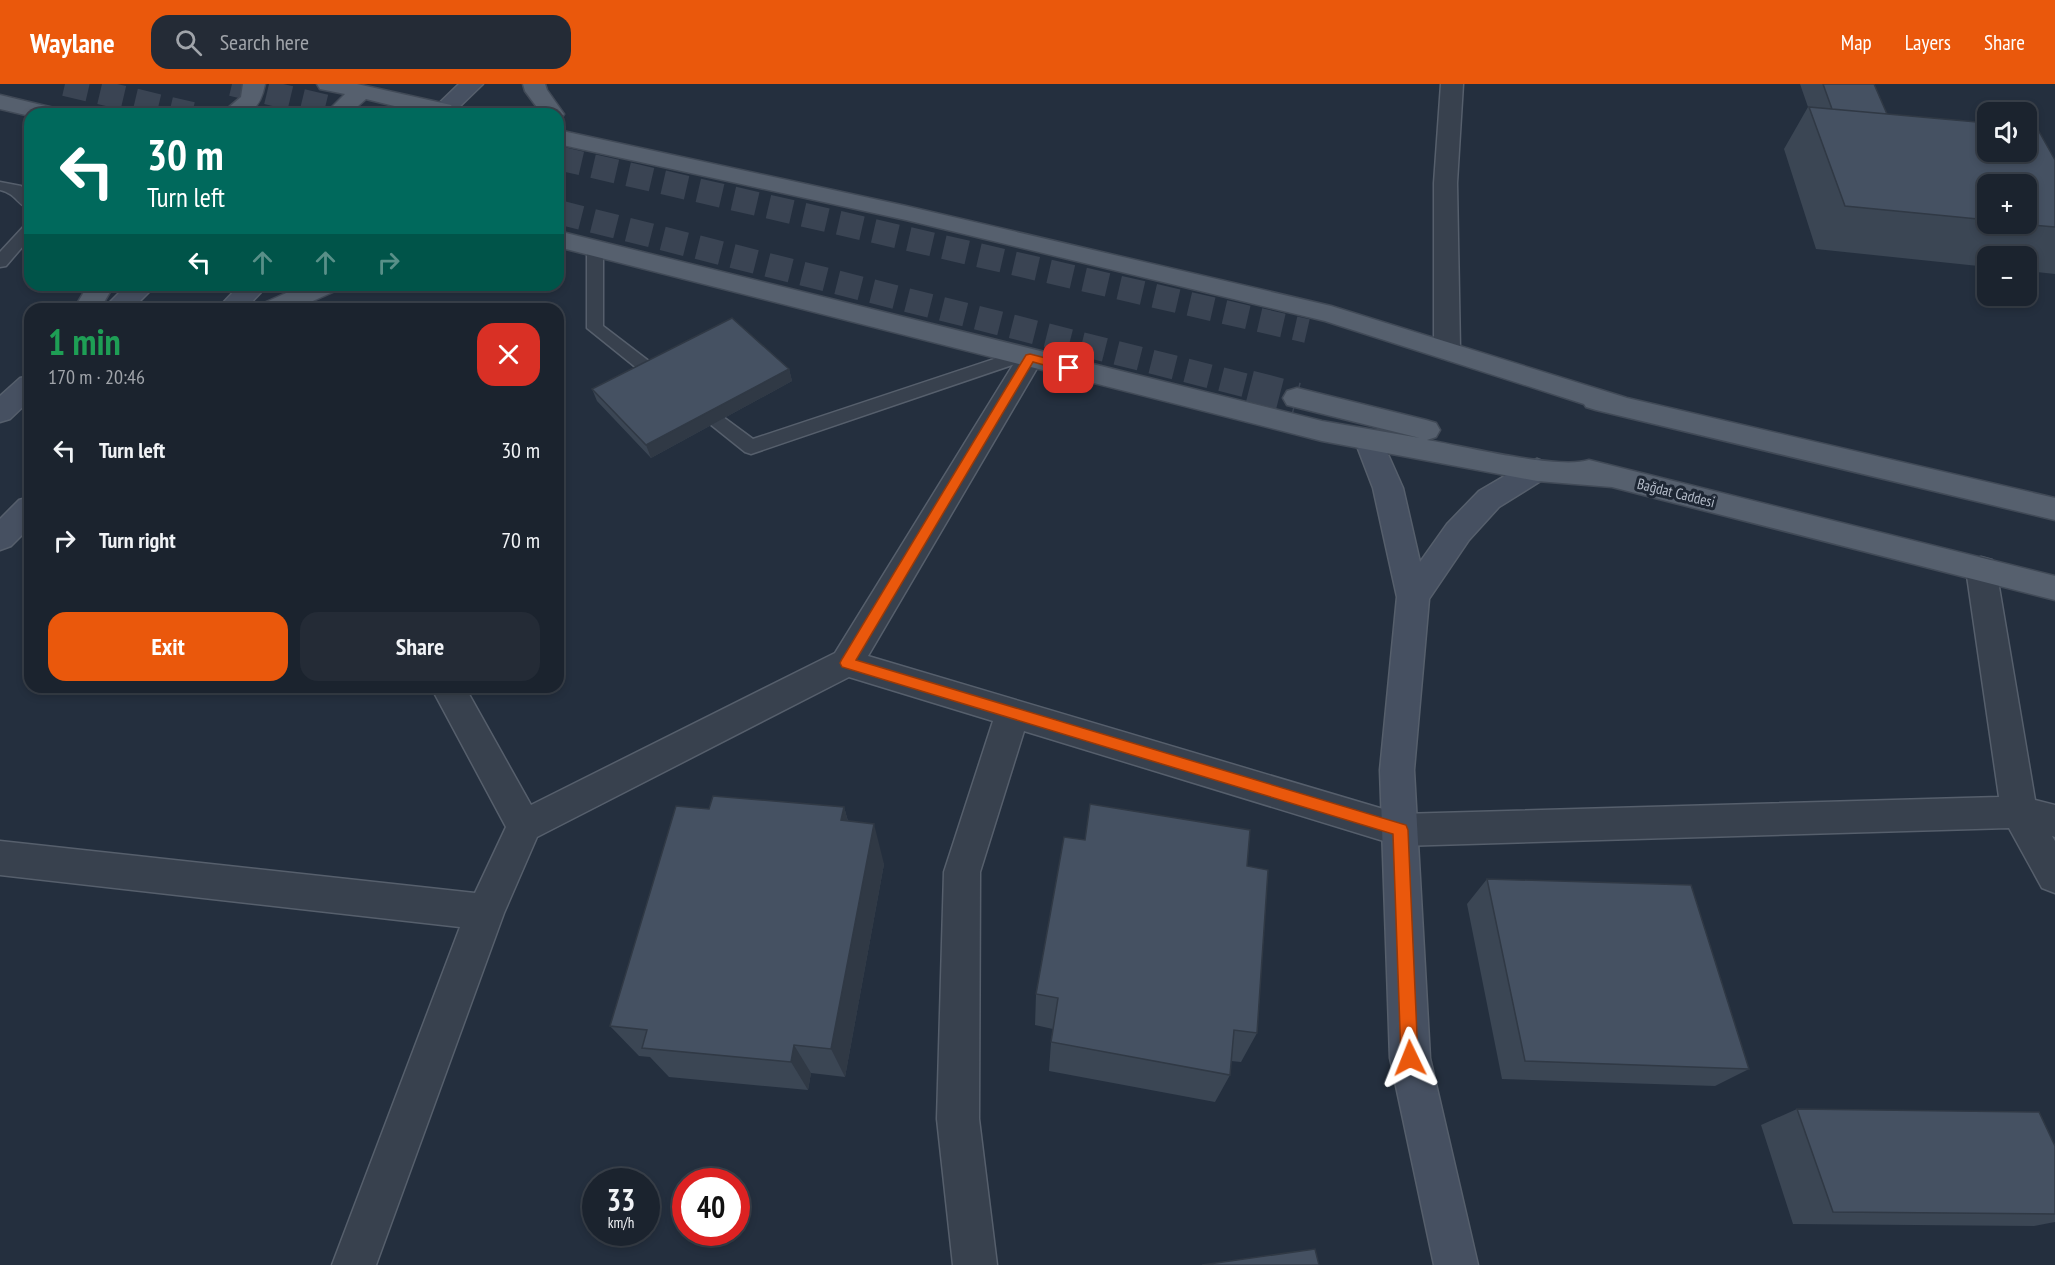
<!DOCTYPE html>
<meta charset="utf-8">
<style>
body{margin:0;font-family:"PT Sans Narrow",sans-serif;background:#242b36;color:#f1f3f6;height:100vh;display:flex;flex-direction:column;font-size:22px;white-space:nowrap}
*{box-sizing:border-box;margin:0}
p{font-size:20px;color:#a0a4aa}
.icon{flex:none;width:33px;height:33px;fill:none;stroke:currentColor;stroke-width:2;stroke-linecap:round;stroke-linejoin:round}
.map{position:relative;flex:1;overflow:hidden}
.side{position:absolute;left:24px;top:219px;width:540px;height:390px;display:flex;flex-direction:column;background:#1b232e;border-radius:18px;box-shadow:0 3px 9px #0003,0 0 0 2px #39404a}
.side>*{flex:none}
.top-card{position:absolute;left:24px;top:24px;width:540px;height:183px;border-radius:18px;box-shadow:0 3px 9px #0003,0 0 0 2px #39404a;background:#00695c;color:#fff;overflow:hidden}
.fabs{position:absolute;left:1977px;top:18px;display:grid;gap:12px}
.fabs a{display:grid;place-items:center;width:60px;height:60px;border-radius:12px;background:#1b232e;box-shadow:0 3px 9px #0003,0 0 0 2px #39404a;font-size:30px}
.speed{position:absolute;left:582px;top:1084px;display:flex;gap:12px;font-size:30px;font-weight:700;text-align:center}
.speed>*{display:grid;place-content:center;width:78px;height:78px;border-radius:50%;background:#1b232e;box-shadow:0 3px 9px #0003,0 0 0 2px #39404a;line-height:1}
.speed small{font-size:15px;font-weight:400}
.speed .limit{border:9px solid #d22;background:#fff;color:#111}
.pin{position:absolute;display:grid;place-items:center;width:51px;height:51px;color:#fff;margin:-26px;border-radius:12px;box-shadow:0 3px 9px #0006}
.me{position:absolute;width:66px;margin:-33px;rotate:358deg;stroke-linejoin:round;filter:drop-shadow(0 0 4px #0008)}
.turn{display:flex;align-items:center;gap:21px;height:126px;padding:0 24px;font-size:27px}
.turn .icon{width:78px;height:78px;stroke-width:2.5}
.turn b{display:block;font-size:42px;line-height:51px}
.lanes{display:flex;align-items:center;height:57px;padding:0 24px;background:#0003;justify-content:center;gap:30px;direction:ltr}
.lanes .off{opacity:.35}
.round{display:grid;place-items:center;flex:none;width:63px;height:63px;border-radius:18px;background:#242b36}
.headline{display:flex;align-items:center;justify-content:space-between;height:102px;padding:0 24px}
h1{font-size:36px;font-weight:700;line-height:45px;color:#1e9e55}
.cta{display:flex;gap:12px;margin-top:auto;padding:12px 24px}
.cta a{flex:1;height:69px;border-radius:18px;background:#ea580c;color:#fff;font-size:24px;font-weight:700;line-height:69px;text-align:center}
.cta a+a{background:#242b36;color:#f1f3f6}
ul{padding:0;list-style:none}
li{display:flex;align-items:center;gap:18px;height:90px;padding:0 24px}
li div{flex:1}
li b{display:block;font-size:22px}
li em{font-style:normal}
header{display:flex;align-items:center;gap:36px;box-sizing:border-box;height:84px;padding:0 30px;background:#ea580c;color:#fff}
header strong{font-size:28px}
nav{display:flex;gap:33px;margin-inline-start:auto;font-size:21px}
.search{width:420px;height:54px;background:#242b36;display:flex;align-items:center;gap:15px;box-sizing:border-box;padding:0 21px;border-radius:18px;color:#a0a4aa;font-size:22px}
.map>svg:first-child{display:block}
.lines{fill:none;stroke-linecap:round;stroke-linejoin:round}
.primary-tunnel-far1{stroke:#3a4453;stroke-width:24;stroke-dasharray:24 12;stroke-linecap:butt}
.primary-tunnel{stroke:#3a4453;stroke-width:31;stroke-dasharray:31 16;stroke-linecap:butt}
.lane-casing{stroke:#565f6c;stroke-width:3}
.street-casing{stroke:#565f6c;stroke-width:3}
.secondary-casing{stroke:#565f6c;stroke-width:3}
.primary-casing{stroke:#414a57;stroke-width:3}
.lane{fill:#38414e;fill-rule:evenodd}
.street{fill:#38414e;fill-rule:evenodd}
.secondary{fill:#465061;fill-rule:evenodd}
.primary{fill:#56606e;fill-rule:evenodd}
.wall{fill:#3b4654;fill-rule:evenodd}
.shaded-wall{fill:#303945}
.building{fill:#455162;stroke:#303945;stroke-width:1.5}
.route{fill:#ea580c;stroke:#983908;stroke-width:1.5}
.labels{text-anchor:middle;stroke-width:6;stroke-linejoin:round;paint-order:stroke}
.street-label{font-size:15px;fill:#b4bcc9;stroke:#1d2633}
</style>
<header>
<strong>Waylane</strong>
<div class="search"><svg class="icon" aria-label="search" viewBox="0 0 24 24"><circle cx="10" cy="10" r="6"/><path d="M15 15l6 6"/></svg>Search here</div>
<nav><a>Map</a><a>Layers</a><a>Share</a></nav>
</header>
<div class="map">
<svg width="2055" height="1181" viewBox="0 0 2055 1181">
<rect width="100%" height="100%" fill="#242f3e"/>
<g class="lines">
<path class="primary-tunnel-far1" d="M65 0 192 30
M232 0 357 30
M558 74 1307 247
M558 128 1256 304"/>
<path class="primary-tunnel" d="M1250 302 1297 314"/>
<defs>
<path id="lane" d="M0 98 21 102 30 111V125C17 121 17 110 0 106Z
M30 139V154L6 182 0 183V168L25 141Z
M595 160 603 165V242L671 294 674 298 671 302H659L587 244V165Z
M1021 266 1027 268 1030 272 1027 276 751 370 745 368 685 320 688 316 694 314 700 316 753 355Z"/>
<path id="street" d="M1441 0H1463L1457 99 1460 265 1456 271 1447 274 1438 271 1434 265V99Z
M1030 265 1039 268 1043 274 868 572 1400 730 1999 713 1966 485 1970 476 1981 473 1992 476 1996 485 2035 716 2055 721V753L2052 752 2055 757V809L2042 804 2009 744 1400 762 1024 647 980 788 979 1035 997 1181H953L937 1035 944 788 993 637 849 593 537 753 504 829 376 1181H332L460 843 0 791V757L475 809 506 743 431 603H465L531 721 835 569 1021 268Z"/>
<path id="secondary" d="M459 0H483L452 30H435L432 26Z
M127 201H156L132 225H103Z
M240 201H268L245 225H217Z
M30 292V316L10 335 0 338V312L20 294Z
M1369 347 1379 350 1403 404 1420 478 1447 440 1479 407 1527 379 1537 375 1547 379 1552 386 1547 393 1499 423 1469 456 1429 515 1414 686 1430 974 1478 1181H1434L1390 974 1380 686 1397 513 1373 404 1355 357 1359 350Z
M30 413V443L11 462 0 466V435L19 416Z"/>
<path id="primary" d="M243 0H265C259 30 248 30 221 30L241 13Z
M317 0H357L451 21 454 26 451 30H427L366 15 349 30H325L345 10 320 5Z
M523 0H545L547 6 564 30 561 35H558V30H542L525 7Z
M0 11 58 25 61 30 30 32 0 25Z
M558 46 906 122 1331 222 1627 314 2055 414V436L1596 326 1586 323 1584 320 1325 237 906 136 558 60Z
M558 147 1322 337 1420 354 1287 321 1283 314 1287 307 1297 304 1426 336 1436 339 1440 346 1436 353 1427 356C1463 362 1558 386 1589 376L2055 492V516L1612 403 1537 397 1322 357 558 163Z
M88 201H114L100 225H74Z
M304 201H339L335 207 295 225H260L264 219Z"/>
</defs>
<use href="#lane" class="lane-casing"/>
<use href="#street" class="street-casing"/>
<use href="#secondary" class="secondary-casing"/>
<use href="#primary" class="primary-casing"/>
<use href="#lane" class="lane"/>
<use href="#street" class="street"/>
<use href="#secondary" class="secondary"/>
<use href="#primary" class="primary"/>
</g>
<path class="wall" d="M1800 0H1874L1887 30 2055 76V190L2026 187V172H1988V183L1816 165 1784 65 1808 23ZM1988 100 2026 140H1988Z
M789 285 792 297 651 374 597 317 592 305Z
M844 723 848 737 884 780 845 993 811 989 808 1006 669 993 650 973 639 972 610 942 709 725Z
M1247 782 1257 949 1241 978 1231 977 1230 991 1215 1018 1049 987 1051 958 1053 945 1035 941 1036 910Z
M1487 795 1749 985 1715 1002 1502 995 1467 820Z
M1797 1025 2055 1062V1138L2034 1142 1793 1140 1761 1041Z"/>
<path class="shaded-wall" d="M789 285 792 297 651 374 646 361Z
M844 723 855 764 841 736Z
M874 740 884 780 845 993 831 965Z
M794 961 811 989 808 1006 791 978Z"/>
<path class="building" d="M1823 0H1874L1887 30 1832 25Z
M1809 23 1988 39V68H2026V43L2037 44 2055 76V143L2021 140H2026V100H1988V136L1845 122Z
M732 234 789 285 646 361 592 305Z
M713 712 844 723 841 736 874 740 831 965 794 961 791 978 642 964 647 946 610 942 676 722 709 725Z
M1090 720 1250 746 1247 782 1268 786 1257 949 1234 946 1230 991 1051 958 1058 914 1036 910 1064 753 1085 756Z
M1487 795 1691 801 1749 985 1525 977Z
M1797 1025 2039 1028 2055 1062V1130L1833 1128Z
M1315 1165 1319 1181H1202Z"/>
<path class="route" d="M1030 270 1073 281 1075 284 1069 288 1033 278 856 576 1406 741 1408 746 1418 974 1416 979 1410 982 1404 979 1401 974 1393 750 842 583 840 579 842 575 1026 271Z"/>
<g class="labels">
<g class="street-label">
<text transform="translate(1676 409) rotate(14)" y="5">Bağdat Caddesi</text>
</g>
</g>
</svg>
<div class="fabs">
<a><svg class="icon" aria-label="sound" viewBox="0 0 24 24"><path d="M4 9h4l5-4v14l-5-4H4zM17 9q2 3 0 6"/></svg></a>
<a>+</a>
<a>−</a>
</div>
<div class="speed"><div>33<small>km/h</small></div><div class="limit">40</div></div>
<div class="pin" style="left:1069px;top:284px;background:#d93025"><svg class="icon" aria-label="arrive" viewBox="0 0 24 24"><path d="M6 21V4h12l-3 4 3 4H6"/></svg></div>
<svg class="me" style="left:1410px;top:974px" viewBox="-20 -20 40 40"><path d="M0-17L14 15 0 8-14 15z" fill="#ea580c" stroke="#fff" stroke-width="4"/></svg>
<div class="top-card">
<div class="turn"><svg class="icon" aria-label="left" viewBox="0 0 24 24"><path d="M17 20v-9H6M10 6l-5 5 5 5"/></svg><div><b>30 m</b>Turn left</div></div>
<div class="lanes"><svg class="icon" aria-label="left" viewBox="0 0 24 24"><path d="M17 20v-9H6M10 6l-5 5 5 5"/></svg><svg class="icon off" aria-label="ahead" viewBox="0 0 24 24"><path d="M12 20V5M6 11l6-6 6 6"/></svg><svg class="icon off" aria-label="ahead" viewBox="0 0 24 24"><path d="M12 20V5M6 11l6-6 6 6"/></svg><svg class="icon off" aria-label="right" viewBox="0 0 24 24"><path d="M7 20v-9h11M14 6l5 5-5 5"/></svg></div>
</div>
<section class="side">
<div class="headline"><div><h1>1 min</h1><p>170 m · 20:46</p></div><a class="round" style="background:#d93025;color:#fff"><svg class="icon" aria-label="close" viewBox="0 0 24 24"><path d="M6 6l12 12M18 6L6 18"/></svg></a></div>
<ul>
<li><svg class="icon" aria-label="left" viewBox="0 0 24 24"><path d="M17 20v-9H6M10 6l-5 5 5 5"/></svg><div><b>Turn left</b></div><em>30 m</em></li>
<li><svg class="icon" aria-label="right" viewBox="0 0 24 24"><path d="M7 20v-9h11M14 6l5 5-5 5"/></svg><div><b>Turn right</b></div><em>70 m</em></li>
</ul>
<div class="cta"><a>Exit</a><a>Share</a></div>
</section>
</div>
